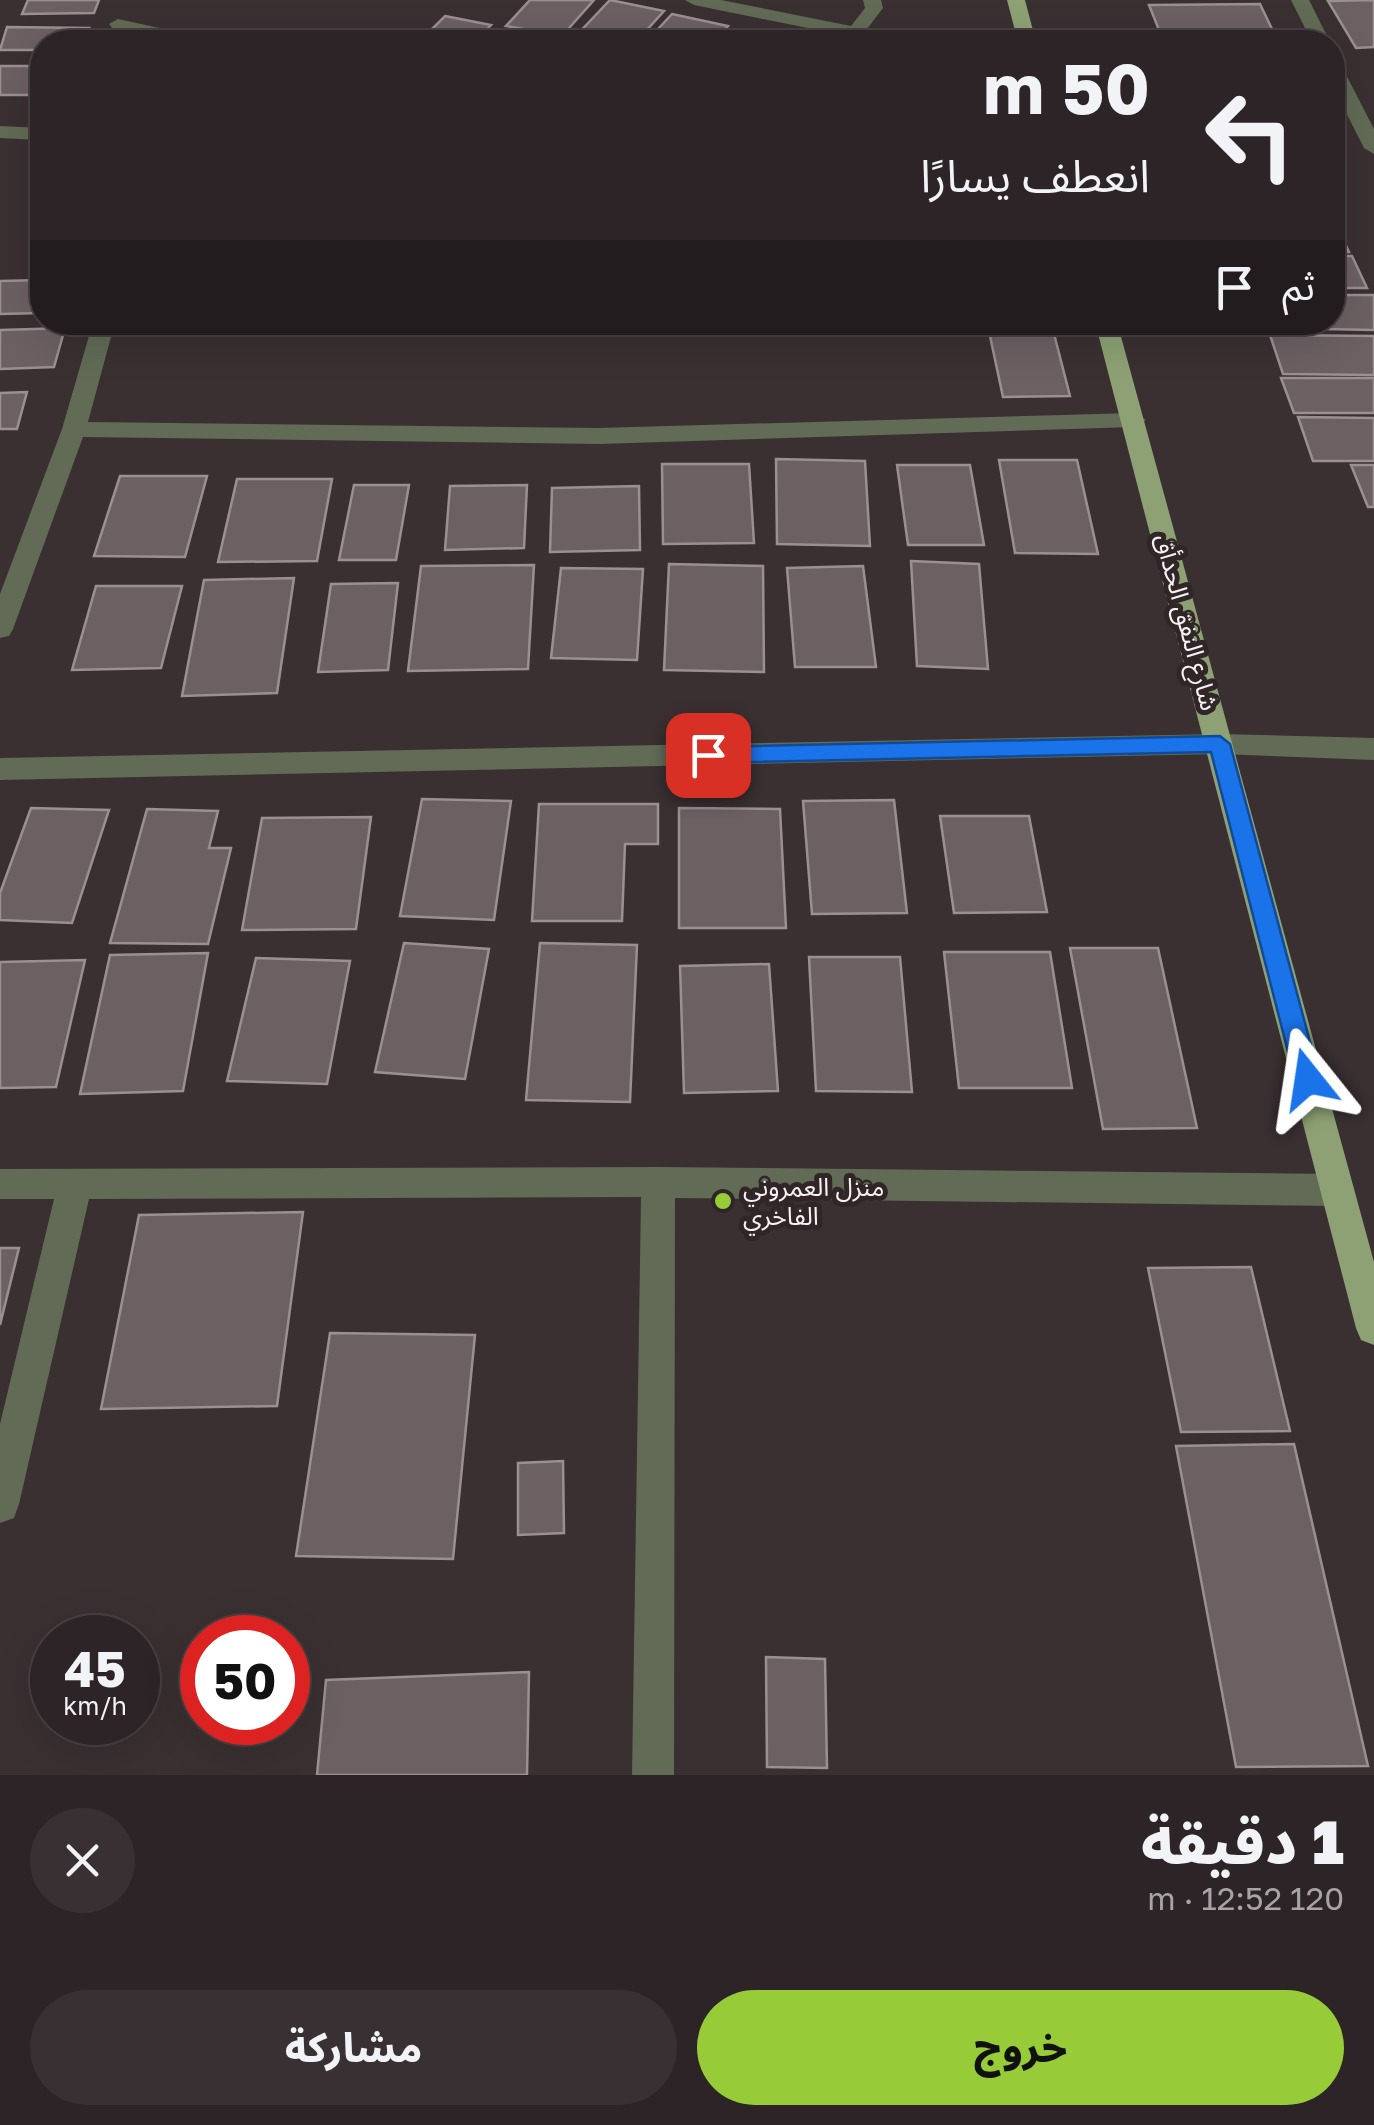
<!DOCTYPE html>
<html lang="ar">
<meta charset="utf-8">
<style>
body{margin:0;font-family:"Golos Text","Noto Sans Arabic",sans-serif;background:#383032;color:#f1f3f6;direction:rtl;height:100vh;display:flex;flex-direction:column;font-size:38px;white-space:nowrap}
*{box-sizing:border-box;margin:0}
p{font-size:32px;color:#a6a4a7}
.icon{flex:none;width:55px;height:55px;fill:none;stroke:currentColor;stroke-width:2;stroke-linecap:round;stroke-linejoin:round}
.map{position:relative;height:1775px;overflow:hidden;direction:ltr}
.side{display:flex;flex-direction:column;background:#2c2426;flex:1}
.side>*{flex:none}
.top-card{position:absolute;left:30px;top:30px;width:1315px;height:305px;border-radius:40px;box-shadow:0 10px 40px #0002,0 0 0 2px #484143;direction:rtl;background:#2c2426;color:#f1f3f6;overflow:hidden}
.speed{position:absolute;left:30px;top:1615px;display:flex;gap:20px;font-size:50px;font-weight:700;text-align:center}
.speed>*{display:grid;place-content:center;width:130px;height:130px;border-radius:50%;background:#2c2426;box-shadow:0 10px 40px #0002,0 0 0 2px #484143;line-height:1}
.speed small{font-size:25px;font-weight:400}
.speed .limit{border:15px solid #d22;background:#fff;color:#111}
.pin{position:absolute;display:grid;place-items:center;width:85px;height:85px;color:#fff;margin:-42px;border-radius:20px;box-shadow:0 5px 15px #0006}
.me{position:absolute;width:110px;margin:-55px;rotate:345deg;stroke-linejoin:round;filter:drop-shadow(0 0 8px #0008)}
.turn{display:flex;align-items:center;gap:35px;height:210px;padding:0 30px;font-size:45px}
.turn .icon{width:130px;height:130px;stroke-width:2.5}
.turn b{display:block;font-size:70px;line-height:85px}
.then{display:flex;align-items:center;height:95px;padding:0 30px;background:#0003;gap:20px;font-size:38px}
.round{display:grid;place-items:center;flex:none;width:105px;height:105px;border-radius:52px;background:#383032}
.summary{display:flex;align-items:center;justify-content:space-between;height:170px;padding:0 30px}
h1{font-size:60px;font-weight:800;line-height:75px}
.cta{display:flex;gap:20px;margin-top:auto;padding:20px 30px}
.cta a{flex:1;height:115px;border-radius:60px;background:#97cc38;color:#111;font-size:40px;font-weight:800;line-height:115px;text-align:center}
.cta a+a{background:#383032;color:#f1f3f6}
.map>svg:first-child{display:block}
.building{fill:#6c6063;stroke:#9c8f92;stroke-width:2.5}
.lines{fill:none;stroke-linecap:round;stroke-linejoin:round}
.minor{fill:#616b55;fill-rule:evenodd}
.major{fill:#8da174;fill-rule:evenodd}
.route{fill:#1a73e8;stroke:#114b97;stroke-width:2.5}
.poi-dot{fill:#97cc38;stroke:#302628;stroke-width:4}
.labels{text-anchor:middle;stroke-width:10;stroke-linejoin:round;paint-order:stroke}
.street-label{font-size:25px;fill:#f8f1f3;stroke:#302628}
.poi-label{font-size:25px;fill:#f8f1f3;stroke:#302628;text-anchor:start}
</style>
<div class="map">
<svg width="1374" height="1775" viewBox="0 0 1374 1775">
<rect width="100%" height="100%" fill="#3a3032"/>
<path class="building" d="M28 0H99L94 13 22 14Z
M530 0H594L562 36 506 26Z
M610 0 664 11 636 42 572 40Z
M1374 0V47L1356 48 1328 1Z
M1260 4 1272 29 1159 30 1149 5Z
M672 14 728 26 714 42H646Z
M445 16 491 25 475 42H419Z
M7 27 89 28 82 42H42V50H0Z
M502 30 554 39 551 42H492Z
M0 66H42V95H0Z
M1332 216 1349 252H1332Z
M1332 256H1352L1367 288H1332Z
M42 280V313L0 314V281Z
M1332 295H1374V330L1265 328 1263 322H1332Z
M987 322H1051L1070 396 1003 397Z
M65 328 54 367 0 369V330Z
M1270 335 1374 336V375L1283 374Z
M1281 378H1374V413H1294Z
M27 392 17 429H0V393Z
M1298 417 1374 418V461H1313Z
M776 459 865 461 870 546 777 544Z
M999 460H1077L1098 554 1015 553Z
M662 464H749L754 543 663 544Z
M897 465H970L984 545H908Z
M1351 465H1374V507H1368Z
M120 476H207L185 557 94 556Z
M237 479H332L317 561 218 562Z
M354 485H409L396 560H339Z
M527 485 524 548 445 550 450 486Z
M639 486 640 550 550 552 552 488Z
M911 561 979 564 988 669 917 666Z
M669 564 763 566 764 672 664 670Z
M534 565 528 669 408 671 421 566Z
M863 566 876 667H795L787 568Z
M561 568 643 569 637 660 551 658Z
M294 578 277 693 182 696 204 580Z
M398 583 388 670 318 672 331 584Z
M96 586H182L161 668 72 670Z
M422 799 511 801 494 920 400 916Z
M894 800 907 913 812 914 803 801Z
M539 804H658V844H625L622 921H532Z
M31 808 109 810 72 923 0 920V893Z
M679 808 780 809 786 928H679Z
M147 809 218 811 209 848H231L208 944 110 943Z
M940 816H1029L1047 912 954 913Z
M371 817 356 929 242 930 262 818Z
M404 943 489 949 465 1079 375 1072Z
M540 943 637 945 630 1102 526 1100Z
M1070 948H1158L1197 1128 1103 1129Z
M944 952H1050L1072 1088H959Z
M208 953 183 1091 80 1094 110 955Z
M809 957H900L912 1092 816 1091Z
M256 958 350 961 327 1084 227 1081Z
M85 960 56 1087 0 1088V962Z
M769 964 778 1091 684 1093 680 966Z
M303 1212 277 1406 101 1409 139 1215Z
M0 1248H19L0 1325Z
M1251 1267 1290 1431 1181 1432 1148 1268Z
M330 1333 475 1335 453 1559 296 1556Z
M1294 1444 1368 1766 1236 1767 1176 1446Z
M563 1461 564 1533 518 1535V1463Z
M766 1657 825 1659 827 1768 767 1767Z
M529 1672 527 1775H317L326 1680Z"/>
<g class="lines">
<path class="minor" d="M685 0H721L851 26 865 8 863 0H881L883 8 867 29 908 38 911 42H877L694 5Z
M1291 0H1309L1330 42H1312Z
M118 19 205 38 208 42H177L112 28 109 24Z
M1332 60 1341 65 1374 129V154L1364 148 1332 85Z
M0 126 42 128V140L0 138Z
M93 322H115L88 422 599 428 1134 413 1146 420 1134 427 599 444 83 437 13 629 9 636 0 638V594L62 429Z
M1220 734 1374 738V760L1220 754 0 780V758Z
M658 1167 1337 1174 1349 1179 1354 1190 1349 1201 1337 1206 675 1198 674 1775H632L641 1197 89 1199 19 1504 14 1518 0 1523V1424L54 1199H0V1169Z"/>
<path class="major" d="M1007 0H1025L1036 42H1018Z
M1095 322H1117L1374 1262V1345L1361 1340 1356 1328Z"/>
</g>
<path class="route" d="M1220 736 1230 744 1320 1079 1316 1086 1308 1089 1299 1086 1295 1079 1211 752 708 763 698 755 708 747Z"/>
<circle class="poi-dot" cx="723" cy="1201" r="10"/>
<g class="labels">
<g class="street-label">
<text transform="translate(1187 622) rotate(75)" y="9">شارع النفق الحدأق</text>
</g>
<g class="poi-label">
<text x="743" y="1196">منزل العمروني<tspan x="743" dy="29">الفاخري</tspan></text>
</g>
</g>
</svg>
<div class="speed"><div>45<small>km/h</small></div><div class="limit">50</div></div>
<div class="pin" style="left:708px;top:755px;background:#d93025"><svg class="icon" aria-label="arrive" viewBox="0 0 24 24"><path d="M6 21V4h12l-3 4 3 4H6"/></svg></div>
<svg class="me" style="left:1308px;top:1079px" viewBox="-20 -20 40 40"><path d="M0-17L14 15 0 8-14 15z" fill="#1a73e8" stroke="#fff" stroke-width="4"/></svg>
<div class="top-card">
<div class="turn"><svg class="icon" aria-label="left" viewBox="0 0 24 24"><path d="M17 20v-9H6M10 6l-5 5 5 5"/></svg><div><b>50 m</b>انعطف يسارًا</div></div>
<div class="then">ثم<svg class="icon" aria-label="arrive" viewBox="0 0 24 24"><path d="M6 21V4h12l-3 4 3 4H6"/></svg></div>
</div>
</div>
<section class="side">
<div class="summary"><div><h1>1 دقيقة</h1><p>120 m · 12:52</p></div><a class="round"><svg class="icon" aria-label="close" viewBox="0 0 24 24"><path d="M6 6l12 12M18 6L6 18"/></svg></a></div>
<div class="cta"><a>خروج</a><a>مشاركة</a></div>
</section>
